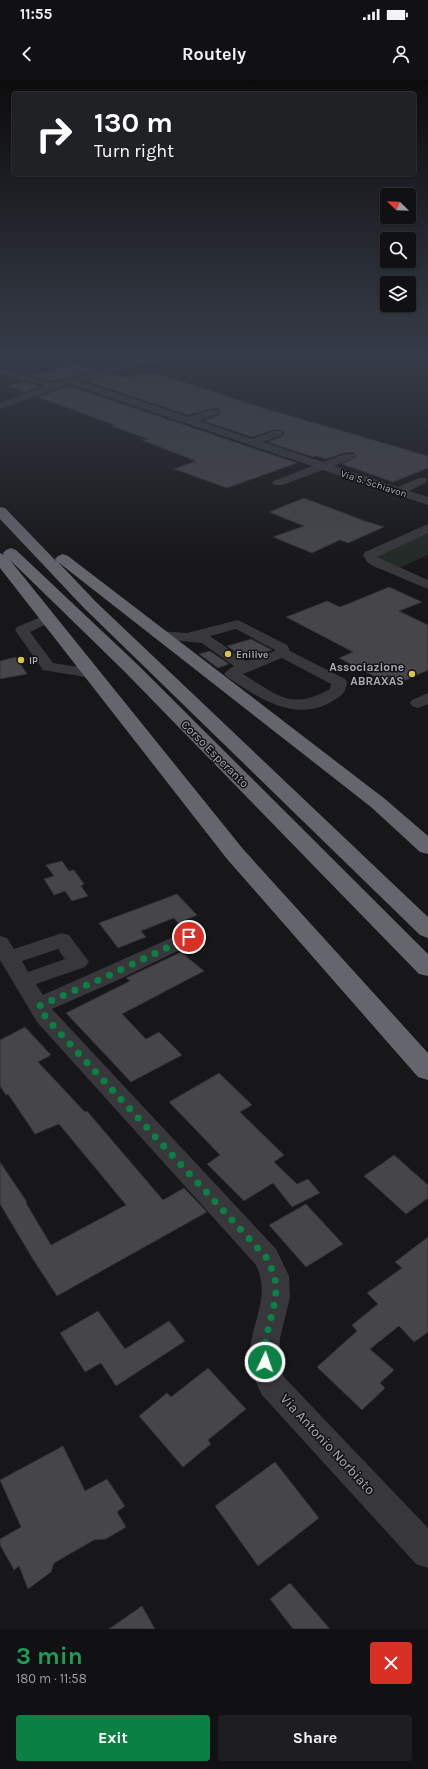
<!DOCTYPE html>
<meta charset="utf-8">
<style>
body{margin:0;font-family:Karla,sans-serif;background:#1e1e20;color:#f1f3f6;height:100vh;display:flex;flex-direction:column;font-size:15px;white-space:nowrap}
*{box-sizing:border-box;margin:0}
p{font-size:13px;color:#9c9d9f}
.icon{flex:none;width:22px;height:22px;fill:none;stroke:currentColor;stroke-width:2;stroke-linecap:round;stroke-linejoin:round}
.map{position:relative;height:1549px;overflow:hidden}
.details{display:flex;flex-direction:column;background:#111012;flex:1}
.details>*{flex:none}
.top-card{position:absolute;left:12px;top:12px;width:404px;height:84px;border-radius:4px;box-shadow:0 1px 3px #0004,0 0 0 1px #303032;background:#202124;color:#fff;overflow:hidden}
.needle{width:26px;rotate:293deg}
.buttons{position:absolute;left:380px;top:108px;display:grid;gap:8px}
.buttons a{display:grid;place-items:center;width:36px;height:36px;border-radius:4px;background:#111012;box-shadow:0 1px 3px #0004,0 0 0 1px #303032;font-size:20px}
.pin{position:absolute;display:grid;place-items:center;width:34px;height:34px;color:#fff;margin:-17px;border:2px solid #fff;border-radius:50%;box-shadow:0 1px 4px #0007}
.me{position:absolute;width:44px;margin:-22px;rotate:3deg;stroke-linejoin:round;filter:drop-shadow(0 0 3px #0008)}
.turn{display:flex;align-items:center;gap:14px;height:84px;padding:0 16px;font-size:18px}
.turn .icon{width:52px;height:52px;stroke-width:2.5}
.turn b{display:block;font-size:28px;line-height:34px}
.round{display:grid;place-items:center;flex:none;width:42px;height:42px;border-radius:4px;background:#1e1e20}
.head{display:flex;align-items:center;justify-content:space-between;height:68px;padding:0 16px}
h1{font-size:24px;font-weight:700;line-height:30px;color:#1e9e55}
.button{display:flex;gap:8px;margin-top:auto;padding:8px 16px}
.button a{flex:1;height:46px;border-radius:4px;background:#0b8043;color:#fff;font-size:16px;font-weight:700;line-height:46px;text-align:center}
.button a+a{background:#1e1e20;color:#f1f3f6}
.status{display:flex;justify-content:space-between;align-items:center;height:28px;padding:0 20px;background:#111012;direction:ltr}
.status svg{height:11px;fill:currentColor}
header{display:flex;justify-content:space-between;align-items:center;height:52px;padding:0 16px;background:#111012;font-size:18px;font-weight:700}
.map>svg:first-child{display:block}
.green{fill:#232a25}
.building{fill:#46464a;stroke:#313134}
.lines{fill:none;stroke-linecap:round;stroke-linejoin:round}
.minor{fill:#38383c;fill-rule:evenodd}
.highway{fill:#64656d;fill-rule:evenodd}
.route{stroke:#0b8043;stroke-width:7;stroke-dasharray:0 12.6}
.poi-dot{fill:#dcc34a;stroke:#121113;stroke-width:1.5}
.labels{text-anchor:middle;stroke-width:3;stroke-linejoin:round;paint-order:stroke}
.far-street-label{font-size:10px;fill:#aaacb6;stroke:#121113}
.far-poi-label{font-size:10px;font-weight:bold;fill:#aaacb6;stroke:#121113;text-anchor:start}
.poi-label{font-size:12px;font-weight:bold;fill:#aaacb6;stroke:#121113;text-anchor:end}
.street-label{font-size:12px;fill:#aaacb6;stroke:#121113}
.near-street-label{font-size:14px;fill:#aaacb6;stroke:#121113}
</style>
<div class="status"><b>11:55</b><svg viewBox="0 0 49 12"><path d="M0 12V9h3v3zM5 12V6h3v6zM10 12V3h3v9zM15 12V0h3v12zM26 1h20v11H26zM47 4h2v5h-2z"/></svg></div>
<header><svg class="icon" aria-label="back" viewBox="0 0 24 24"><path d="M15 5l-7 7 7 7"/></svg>Routely<svg class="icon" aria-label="person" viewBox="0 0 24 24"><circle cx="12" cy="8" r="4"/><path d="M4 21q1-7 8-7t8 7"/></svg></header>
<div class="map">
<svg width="428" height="1549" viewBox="0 0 428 1549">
<rect width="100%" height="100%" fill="#171618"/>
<path class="green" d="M428 452V475L399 488 379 480 378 475Z"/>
<path class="building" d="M74 284 96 290 54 301 32 296Z
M145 293 151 294 156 293 260 327 428 376V388L393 402 342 384 356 377 353 372 344 373 326 379 316 376 313 377 268 362 283 356 284 352 282 350H273L252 357 204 341 219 335 220 331 218 328 210 329 188 335 85 301 111 294 126 298Z
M23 302 40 306 25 312 8 306Z
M69 306 297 383 227 408 174 389 196 381 142 360 148 359 111 346 115 345 38 317Z
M304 418 365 441 384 447 348 463 340 460 312 473 273 457 304 446 269 432Z
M389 507 422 522 399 531 428 545V590L393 606 339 578 353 572 286 537 327 521 340 527Z
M251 559 272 570 246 579 227 566Z
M210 571 229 584 218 588 199 574Z
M16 577 27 594 0 599V581Z
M62 781 69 791 74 790 84 804 81 806 88 816 72 821 65 811 54 815 44 799 54 796 46 785Z
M177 814 197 835 178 843 174 838 141 851 146 857 118 868 99 843Z
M181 872 204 891 122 934 146 959 159 952 182 975 131 1002 66 933 130 901 126 898Z
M25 947 51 975 38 982 85 1032 87 1031 163 1120 184 1108 207 1132 57 1216 31 1176 0 1124V1082L27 1122 26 1123 51 1165 126 1125 59 1044 35 1054 8 1014 6 1015 0 1006V960Z
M219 993 252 1025 240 1032 284 1075 274 1082 297 1104 308 1099 320 1113 292 1127 273 1103 244 1121 207 1084 220 1075 169 1022Z
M394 1075 428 1105V1118L406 1134 364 1096Z
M306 1124 343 1164 306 1187 269 1145Z
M428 1157V1252L414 1262 399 1246 370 1269 394 1290 380 1303 385 1308 362 1330 317 1287 357 1251 352 1245 378 1224 367 1213 402 1188 395 1182Z
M98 1231 125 1269 169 1241 185 1261 116 1306 101 1283 85 1292 60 1253Z
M208 1288 246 1329 208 1360 211 1364 183 1387 139 1336 167 1313 171 1317Z
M63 1366 85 1411 107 1399 125 1426 117 1432 126 1447 106 1459 94 1460 54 1483 51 1492 28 1509 19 1486 14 1490 0 1465V1459L21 1447 0 1400Z
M275 1382 319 1438 258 1486 215 1426Z
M290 1503 330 1549H293L270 1519Z
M142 1526 155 1549H109Z"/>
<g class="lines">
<path class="minor" d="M160 274H175L174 276 80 301 188 337 210 330H218L219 332 218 334 199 341 252 359 274 351H282L283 353 282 355 263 362 323 382 345 374H353L355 376 353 378 334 386 398 407 419 398H427V402L409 411 428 417V425L323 390 282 405H274L272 403 274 401 312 386 69 304 0 329V323L45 306 0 294V290L54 303Z
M428 444V453L377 477 428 500V509L373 486 367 482 363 475 365 472Z
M48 534 53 535 55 538 53 541 30 552 53 583 97 590 100 593 97 596 92 598 43 590 15 550 17 547Z
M238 540 287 565 290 571 345 599 347 602C345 615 342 615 331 622 293 643 258 617 227 597L224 594 228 590 234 586 202 563 159 559 154 558 152 555 154 552 159 551 187 553ZM236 549 275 570V571L246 581 210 556ZM282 578 331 604 330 609C291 631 277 615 243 594Z
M428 613V624L418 628 412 626 410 623 412 620Z
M189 850 196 852 199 857 196 862 118 900 52 929 276 1169 289 1196 290 1217 280 1258 279 1282 284 1297 428 1448V1488L416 1484 262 1315C257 1305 252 1293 251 1282 246 1247 273 1221 256 1185L37 942 0 880V856L7 858 14 869 62 853 69 855 89 882 85 887 36 904 43 915ZM58 869 65 879 28 892 22 881Z"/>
<path class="highway" d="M0 427 5 428 57 482 55 479 58 476 63 474 68 476 385 719 428 756V774L420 772 371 727 58 482 96 522 428 837V858L420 855 84 528 0 439Z
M11 468 16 470 137 584 428 874V896L419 894 125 592 10 480 243 769 428 973V1000L418 997 227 779 0 488V473L4 475 3 473 6 470Z"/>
</g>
<linearGradient id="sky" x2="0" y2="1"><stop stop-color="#0d0c0d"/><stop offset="0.56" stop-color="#363c48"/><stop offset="1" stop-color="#363c48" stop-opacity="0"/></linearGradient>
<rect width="428" height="491" fill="url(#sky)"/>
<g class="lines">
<path class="route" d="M189 857 110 895 39 926 45 936 58 951 266 1177 275 1196 276 1217 266 1258 265 1282"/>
</g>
<g class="poi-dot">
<circle cx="228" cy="574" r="4"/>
<circle cx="21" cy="580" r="4"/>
<circle cx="412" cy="594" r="4"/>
</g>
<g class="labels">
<g class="far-street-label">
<text transform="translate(374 403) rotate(18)" y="4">Via S. Schiavon</text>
</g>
<g class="far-poi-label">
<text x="236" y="578">Enilive</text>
<text x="29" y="584">IP</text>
</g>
<g class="poi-label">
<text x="404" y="591">Associazione<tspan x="404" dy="14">ABRAXAS</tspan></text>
</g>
<g class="street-label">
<text transform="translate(215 674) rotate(45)" y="4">Corso Esperanto</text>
</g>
<g class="near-street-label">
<text transform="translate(328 1364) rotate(47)" y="5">Via Antonio Norbiato</text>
</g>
</g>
</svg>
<div class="buttons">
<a><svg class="needle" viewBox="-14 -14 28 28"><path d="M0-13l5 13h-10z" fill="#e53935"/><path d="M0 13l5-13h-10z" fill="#9c9d9f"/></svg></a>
<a><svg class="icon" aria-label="search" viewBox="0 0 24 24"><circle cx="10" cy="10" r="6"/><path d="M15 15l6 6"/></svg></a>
<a><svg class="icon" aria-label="layers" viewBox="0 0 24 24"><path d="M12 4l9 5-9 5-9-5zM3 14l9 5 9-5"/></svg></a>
</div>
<div class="pin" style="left:189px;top:857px;background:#d93025"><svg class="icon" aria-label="arrive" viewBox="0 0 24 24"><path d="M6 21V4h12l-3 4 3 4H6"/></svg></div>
<svg class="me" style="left:265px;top:1282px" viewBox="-20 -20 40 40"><circle r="17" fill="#0b8043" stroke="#fff" stroke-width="3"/><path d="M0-11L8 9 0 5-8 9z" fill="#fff"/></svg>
<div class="top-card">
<div class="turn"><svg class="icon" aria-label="right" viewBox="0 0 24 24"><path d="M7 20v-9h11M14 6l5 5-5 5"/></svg><div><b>130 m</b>Turn right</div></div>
</div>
</div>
<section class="details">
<div class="head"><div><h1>3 min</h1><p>180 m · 11:58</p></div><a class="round" style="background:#d93025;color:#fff"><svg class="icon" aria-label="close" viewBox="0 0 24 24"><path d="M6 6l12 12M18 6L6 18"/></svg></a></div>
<div class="button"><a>Exit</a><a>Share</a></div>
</section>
